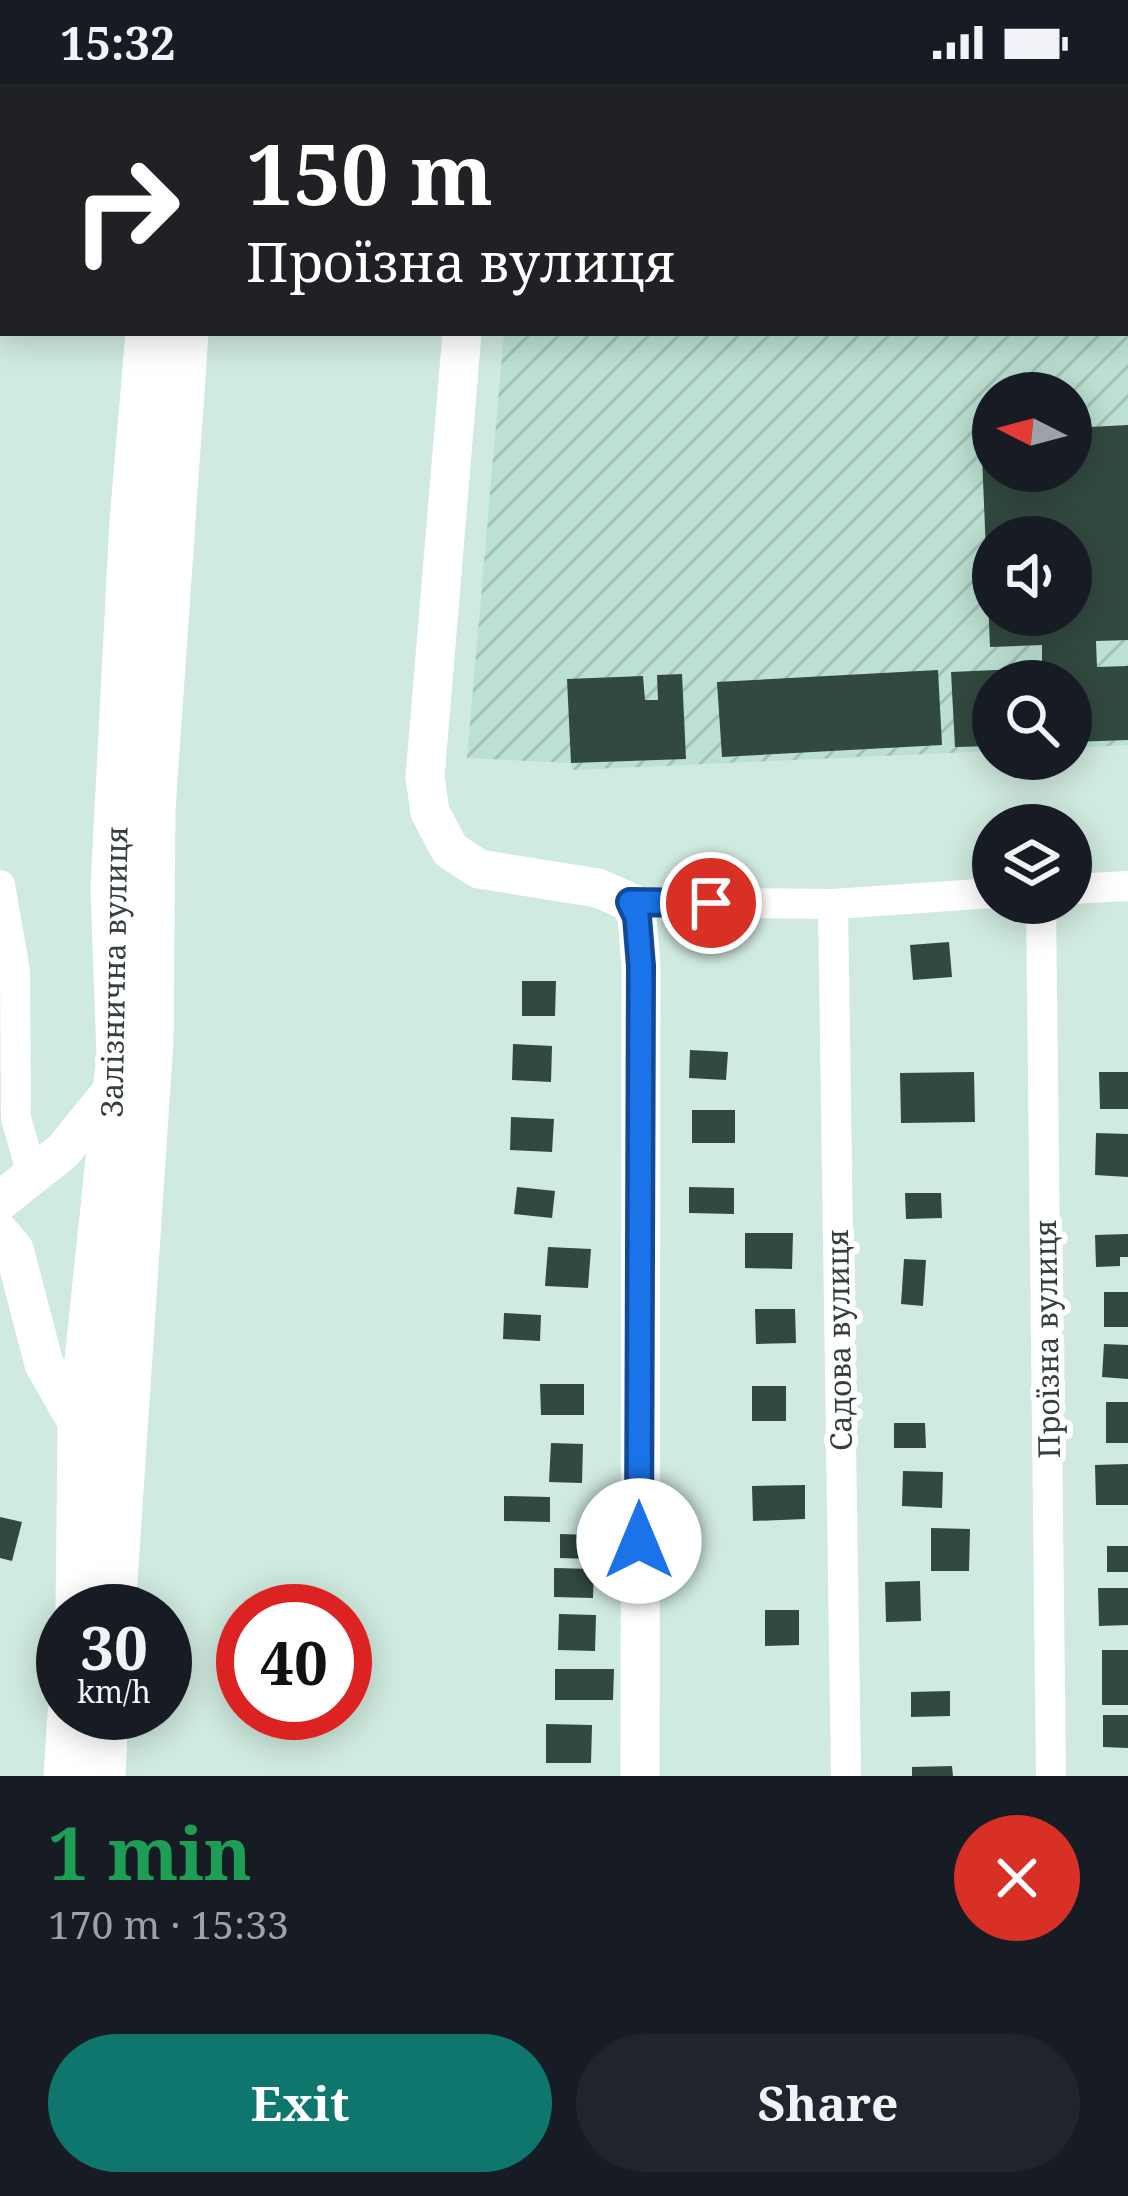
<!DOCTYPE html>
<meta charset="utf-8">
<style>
body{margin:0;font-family:"Noto Serif",serif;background:#20242c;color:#f1f3f6;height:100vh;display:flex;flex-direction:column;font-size:45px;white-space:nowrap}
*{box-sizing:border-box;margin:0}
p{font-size:39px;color:#9ea1a6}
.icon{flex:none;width:66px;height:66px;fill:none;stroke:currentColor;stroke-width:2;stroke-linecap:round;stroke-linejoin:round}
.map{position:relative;height:1692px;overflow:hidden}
.sheet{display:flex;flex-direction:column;background:#171b24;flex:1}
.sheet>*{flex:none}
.top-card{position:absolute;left:0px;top:0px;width:1128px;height:252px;box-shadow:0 6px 30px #0003;background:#202124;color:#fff;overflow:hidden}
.needle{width:78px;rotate:276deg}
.buttons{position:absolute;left:972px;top:288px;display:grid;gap:24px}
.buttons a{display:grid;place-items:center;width:120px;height:120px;border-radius:50%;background:#171b24;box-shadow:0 6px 30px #0003;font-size:60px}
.speed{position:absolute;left:36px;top:1500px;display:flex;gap:24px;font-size:60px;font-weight:700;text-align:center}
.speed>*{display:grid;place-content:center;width:156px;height:156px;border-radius:50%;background:#171b24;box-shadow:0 6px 30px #0003;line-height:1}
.speed small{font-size:30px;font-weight:400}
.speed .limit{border:18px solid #d22;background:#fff;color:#111}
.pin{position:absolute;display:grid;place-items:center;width:102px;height:102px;color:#fff;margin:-51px;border:6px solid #fff;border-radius:50%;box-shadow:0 3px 12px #0007}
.me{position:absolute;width:132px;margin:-66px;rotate:0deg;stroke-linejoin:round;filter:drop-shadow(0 0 9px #0008)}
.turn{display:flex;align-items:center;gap:42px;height:252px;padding:0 48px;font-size:54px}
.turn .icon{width:156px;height:156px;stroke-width:2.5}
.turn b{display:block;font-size:84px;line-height:102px}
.round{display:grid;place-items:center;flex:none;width:126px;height:126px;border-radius:63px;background:#20242c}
.overview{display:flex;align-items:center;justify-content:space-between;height:204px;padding:0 48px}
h1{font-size:72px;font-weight:700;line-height:90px;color:#1e9e55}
.primary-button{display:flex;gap:24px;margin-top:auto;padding:24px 48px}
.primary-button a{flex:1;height:138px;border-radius:72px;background:#0f766e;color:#fff;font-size:48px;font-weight:700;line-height:138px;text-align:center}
.primary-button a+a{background:#20242c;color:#f1f3f6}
.status{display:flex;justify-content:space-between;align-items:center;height:84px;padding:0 60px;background:#171b24;direction:ltr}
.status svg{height:33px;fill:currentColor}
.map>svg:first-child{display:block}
.industrial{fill:url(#industrial-furrows);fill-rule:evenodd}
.building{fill:#324940;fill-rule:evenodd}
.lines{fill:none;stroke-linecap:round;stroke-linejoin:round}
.path{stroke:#9db2a9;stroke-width:4.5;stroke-dasharray:9 9;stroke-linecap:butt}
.minor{stroke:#fff;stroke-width:30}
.tertiary{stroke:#fff;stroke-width:39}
.secondary{stroke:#fff;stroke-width:45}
.route-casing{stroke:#114b97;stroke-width:30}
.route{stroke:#1a73e8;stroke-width:21}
.labels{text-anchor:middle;stroke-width:12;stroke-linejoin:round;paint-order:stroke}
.street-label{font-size:30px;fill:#353f3b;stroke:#fff}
</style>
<div class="status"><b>15:32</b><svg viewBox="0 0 49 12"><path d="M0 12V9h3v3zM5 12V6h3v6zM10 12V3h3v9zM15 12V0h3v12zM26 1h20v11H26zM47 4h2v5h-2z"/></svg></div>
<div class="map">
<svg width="1128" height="1692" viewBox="0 0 1128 1692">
<defs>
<pattern id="industrial-furrows" width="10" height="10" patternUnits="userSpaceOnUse" patternTransform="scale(3)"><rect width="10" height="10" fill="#bce0d2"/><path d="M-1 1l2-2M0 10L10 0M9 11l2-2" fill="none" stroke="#a2c1b5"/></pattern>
</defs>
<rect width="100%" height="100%" fill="#cfeadf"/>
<path class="industrial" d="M528 0H1128V661L1071 664V597H993V667L573 686 570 679 467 674 504 249H1125V3H528ZM993 309H1071V387H993ZM993 453H1071V531H993Z"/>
<path class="building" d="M1128 341V556L1096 557 1097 583 1128 582V656L1071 658V597H993V662L955 663 951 588 1042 584V561L990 563 981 348 993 347V387H1071V344ZM993 453H1071V531H993Z
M938 586 942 661 722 673 717 598Z
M682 590 686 675 571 679 567 595 643 592 645 616H658L657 591Z
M949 858 952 893 913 896 910 861Z
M522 897H556L555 932H522Z
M513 960 552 962 551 998 512 996Z
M690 966 728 968 726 996 689 994Z
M974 988 975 1038 901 1039 900 989Z
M1099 988H1128V1025H1100Z
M692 1026H735V1059H692Z
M511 1033 554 1035 552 1068 510 1066Z
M1096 1049 1128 1050V1093L1095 1091Z
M517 1103 555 1107 552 1134 514 1130Z
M689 1103 734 1104V1130L689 1129Z
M905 1109H941L942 1134 906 1135Z
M745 1149H793L792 1185 745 1184Z
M1128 1150V1173H1120V1182L1096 1183 1095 1151Z
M548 1163 591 1165 588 1204 545 1202Z
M904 1175 926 1176 923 1222 901 1220Z
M1104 1208H1128V1243H1104Z
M755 1225H795L796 1259 756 1260Z
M504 1229 541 1231 540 1257 503 1255Z
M1104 1260 1128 1261V1295L1102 1293Z
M540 1300H584V1331H541Z
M752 1302H786V1337H752Z
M1106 1318H1128V1359H1106Z
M894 1339H925L926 1364H894Z
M551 1359 583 1360 582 1399 549 1398Z
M1128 1380V1421H1096L1095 1381Z
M903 1387 943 1388 942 1424 902 1422Z
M805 1401V1435L753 1437 752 1402Z
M504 1412 550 1413V1438L504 1437Z
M0 1433 22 1438 12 1477 0 1474Z
M931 1444 970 1445 969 1487H931Z
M560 1450 591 1451V1475L560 1474Z
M1107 1462H1128V1488H1107Z
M554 1484 594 1485 593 1514 554 1513Z
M920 1497 921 1537 886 1538 885 1498Z
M1098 1504H1128V1541L1099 1542Z
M765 1526H799V1561L765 1562Z
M559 1530 596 1531 595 1567 558 1566Z
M1102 1566H1128V1621H1102Z
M555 1585H614L613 1616H555Z
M950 1607V1632L911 1633V1608Z
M1103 1631H1128V1664L1103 1663Z
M546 1640 592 1641 591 1679H546Z
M952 1682 953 1692H912V1683Z"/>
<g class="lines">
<path class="path" d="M54 1596 56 1554"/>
<path class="minor" d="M0 801 15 887 16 1034 32 1091
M1071 805 1128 802
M630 818 833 820 993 809
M1041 819 1051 1692
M833 820 846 1692"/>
<path class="tertiary" d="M483 3V0
M462 249 425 693 430 728 450 766 479 785 598 804 630 818 637 833 641 882 640 1692
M0 1117 63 1067 116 1002
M0 1149 14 1165 44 1280 80 1343"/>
<path class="secondary" d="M168 3V0
M207 3V0
M78 1527 80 1343 119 971 113 803 132 437 148 249
M113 1527 151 956 153 725 186 249
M66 1692 70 1629
M103 1692 106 1629"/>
</g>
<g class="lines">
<defs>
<path id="route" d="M639 1457 641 882 637 833 630 818 711 819"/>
</defs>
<use href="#route" class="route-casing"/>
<use href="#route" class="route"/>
</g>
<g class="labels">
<g class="street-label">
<text transform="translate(115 888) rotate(-89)" y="10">Залізнична вулиця</text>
<text transform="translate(1048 1255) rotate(-91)" y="10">Проїзна вулиця</text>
<text transform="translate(840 1256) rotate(-91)" y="10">Садова вулиця</text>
</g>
</g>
</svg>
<div class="buttons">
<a><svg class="needle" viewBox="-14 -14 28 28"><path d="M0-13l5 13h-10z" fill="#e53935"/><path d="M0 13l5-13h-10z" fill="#9ea1a6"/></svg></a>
<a><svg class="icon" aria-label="sound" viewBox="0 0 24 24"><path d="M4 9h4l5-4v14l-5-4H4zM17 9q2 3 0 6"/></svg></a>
<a><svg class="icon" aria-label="search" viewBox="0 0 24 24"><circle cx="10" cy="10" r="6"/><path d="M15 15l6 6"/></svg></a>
<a><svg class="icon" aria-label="layers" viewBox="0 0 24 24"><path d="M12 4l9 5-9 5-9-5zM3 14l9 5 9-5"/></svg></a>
</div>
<div class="speed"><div>30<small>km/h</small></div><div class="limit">40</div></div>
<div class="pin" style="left:711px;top:819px;background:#d93025"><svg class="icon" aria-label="arrive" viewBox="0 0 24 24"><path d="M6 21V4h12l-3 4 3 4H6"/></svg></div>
<svg class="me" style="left:639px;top:1457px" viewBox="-20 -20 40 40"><circle r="19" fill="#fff"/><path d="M0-13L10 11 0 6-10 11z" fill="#1a73e8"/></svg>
<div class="top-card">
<div class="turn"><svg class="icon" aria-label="right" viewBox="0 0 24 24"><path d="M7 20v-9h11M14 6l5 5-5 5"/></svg><div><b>150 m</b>Проїзна вулиця</div></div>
</div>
</div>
<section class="sheet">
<div class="overview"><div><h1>1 min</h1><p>170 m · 15:33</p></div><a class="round" style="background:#d93025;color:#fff"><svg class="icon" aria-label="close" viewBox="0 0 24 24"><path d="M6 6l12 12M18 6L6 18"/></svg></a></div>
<div class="primary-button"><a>Exit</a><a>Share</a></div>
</section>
